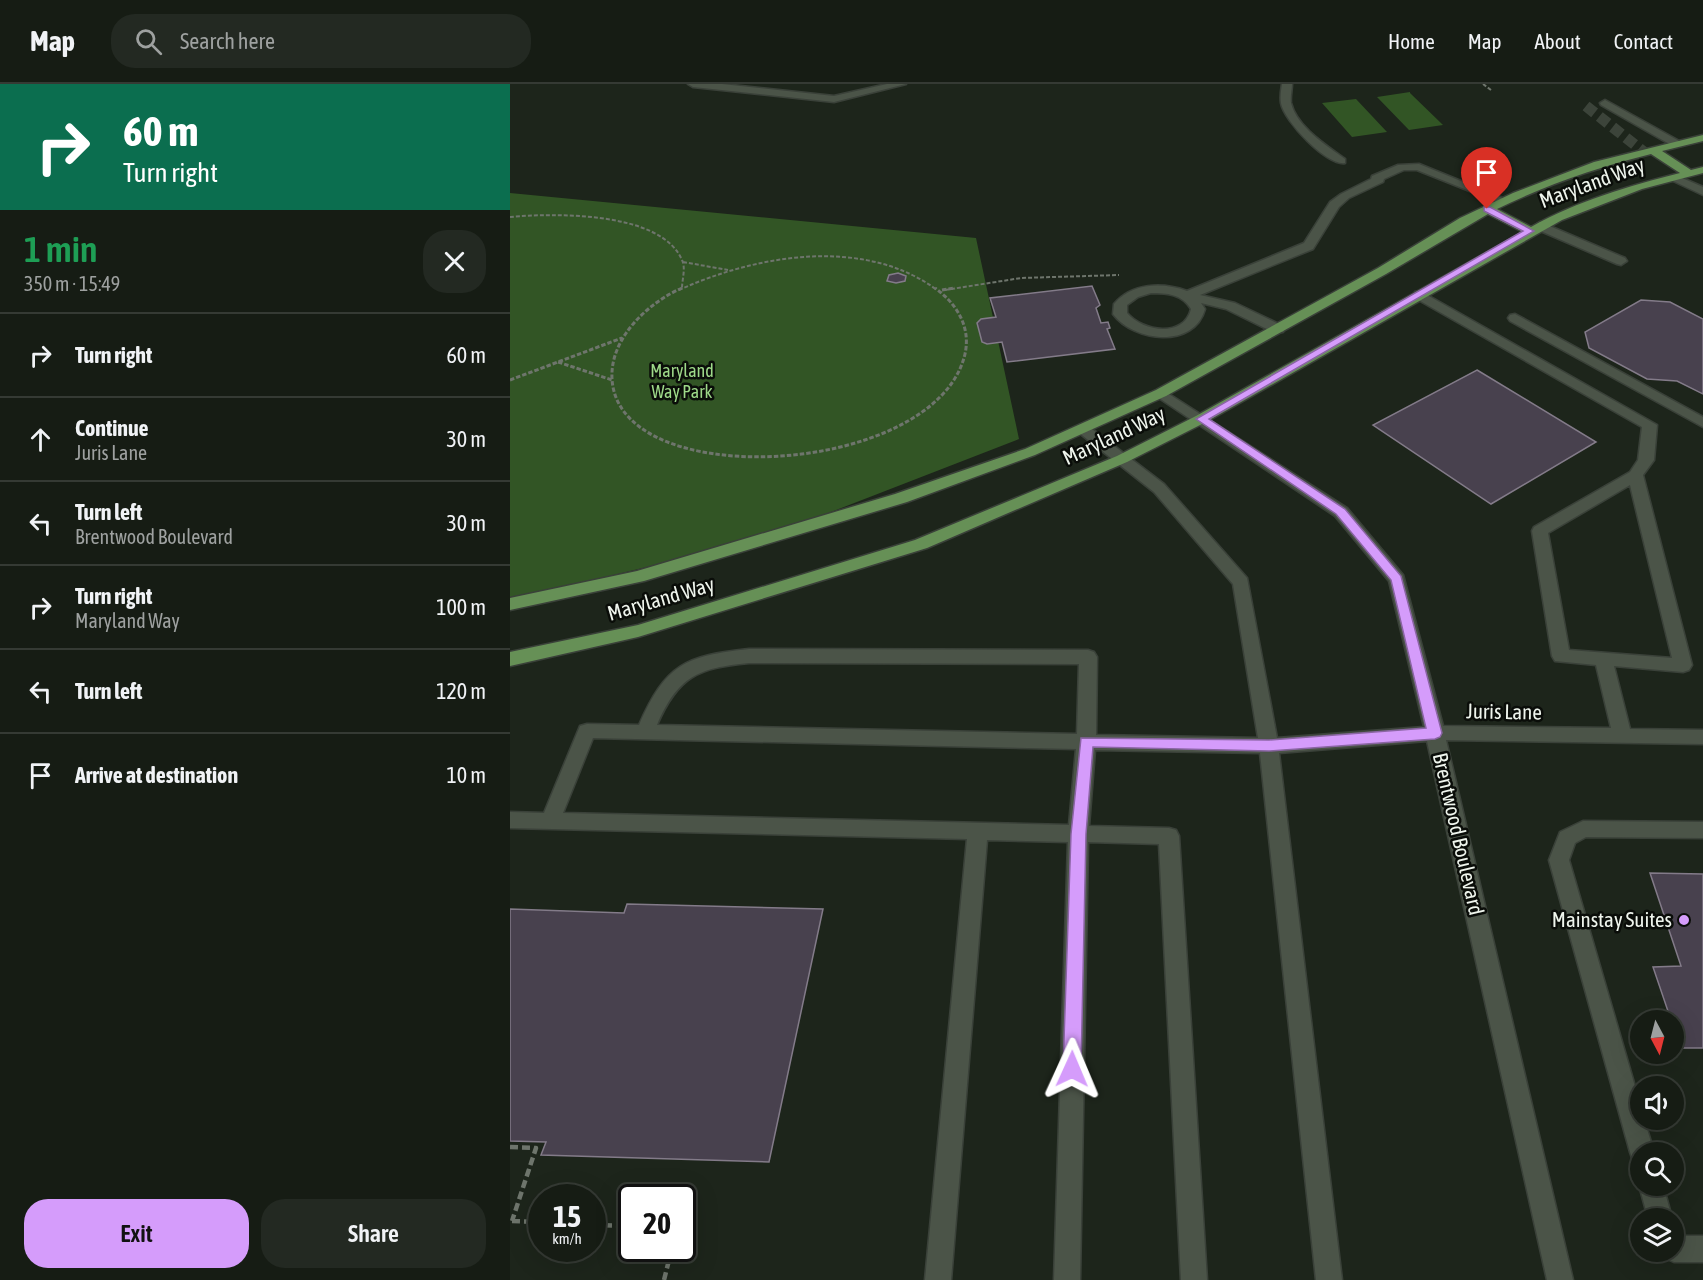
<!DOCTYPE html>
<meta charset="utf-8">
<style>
body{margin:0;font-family:"Asap Condensed",sans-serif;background:#232922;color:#f1f3f6;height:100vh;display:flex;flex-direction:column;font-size:22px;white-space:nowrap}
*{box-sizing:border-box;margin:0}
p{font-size:20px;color:#9ea1a0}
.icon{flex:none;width:33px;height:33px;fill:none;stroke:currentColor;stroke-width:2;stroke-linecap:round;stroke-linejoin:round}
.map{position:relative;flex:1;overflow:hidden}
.drawer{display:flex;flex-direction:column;background:#161c14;width:510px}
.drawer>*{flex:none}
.top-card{background:#0b6e4f;color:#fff;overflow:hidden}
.needle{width:39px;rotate:173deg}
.tools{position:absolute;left:1120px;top:926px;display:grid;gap:12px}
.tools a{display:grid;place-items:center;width:54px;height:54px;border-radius:50%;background:#161c14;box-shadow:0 6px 24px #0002,0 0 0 2px #353a34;font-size:30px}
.speed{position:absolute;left:18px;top:1100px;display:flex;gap:12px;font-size:30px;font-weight:700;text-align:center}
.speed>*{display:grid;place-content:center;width:78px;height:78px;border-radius:50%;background:#161c14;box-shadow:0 6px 24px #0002,0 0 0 2px #353a34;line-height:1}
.speed small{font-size:15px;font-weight:400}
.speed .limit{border:3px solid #111;border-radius:9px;background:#fff;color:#111}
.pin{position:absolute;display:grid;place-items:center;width:51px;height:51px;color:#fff;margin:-62px -26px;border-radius:50% 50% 50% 0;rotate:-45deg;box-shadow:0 0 6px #0007}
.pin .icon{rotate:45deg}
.me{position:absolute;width:66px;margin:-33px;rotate:1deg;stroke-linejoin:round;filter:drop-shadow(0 0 4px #0008)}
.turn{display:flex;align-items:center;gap:21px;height:126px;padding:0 24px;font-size:27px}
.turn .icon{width:78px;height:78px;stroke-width:2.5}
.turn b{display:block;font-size:42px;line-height:51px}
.round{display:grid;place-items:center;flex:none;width:63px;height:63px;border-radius:24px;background:#232922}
.head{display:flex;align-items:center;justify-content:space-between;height:102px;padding:0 24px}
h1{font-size:36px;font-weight:600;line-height:45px;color:#1e9e55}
.button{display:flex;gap:12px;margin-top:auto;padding:12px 24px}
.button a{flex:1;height:69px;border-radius:24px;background:#d59cfb;color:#111;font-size:24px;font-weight:600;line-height:69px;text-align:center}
.button a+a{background:#232922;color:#f1f3f6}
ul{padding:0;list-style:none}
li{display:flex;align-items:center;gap:18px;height:84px;padding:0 24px;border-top:2px solid #353a34}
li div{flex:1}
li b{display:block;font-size:22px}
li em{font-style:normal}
header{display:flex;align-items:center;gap:36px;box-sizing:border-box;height:84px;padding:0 30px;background:#161c14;border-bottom:2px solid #353a34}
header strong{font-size:28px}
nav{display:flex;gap:33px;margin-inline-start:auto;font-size:21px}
.search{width:420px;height:54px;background:#232922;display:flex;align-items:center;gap:15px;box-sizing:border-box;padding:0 21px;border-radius:24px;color:#9ea1a0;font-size:22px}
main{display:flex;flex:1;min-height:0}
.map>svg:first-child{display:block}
.green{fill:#325525}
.building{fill:#48414e;stroke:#837b89;stroke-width:1.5}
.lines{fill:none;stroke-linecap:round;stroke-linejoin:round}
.minor-tunnel{stroke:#3c443a;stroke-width:11;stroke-dasharray:11 6;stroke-linecap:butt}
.minor-casing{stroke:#3a4139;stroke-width:3}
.major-casing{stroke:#3a4139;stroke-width:3}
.path-far2{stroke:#6e756c;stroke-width:2;stroke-dasharray:4 2;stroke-linecap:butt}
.path-far1{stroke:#6e756c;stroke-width:3;stroke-dasharray:4.5 2;stroke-linecap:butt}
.path{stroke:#6e756c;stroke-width:4.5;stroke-dasharray:8 4;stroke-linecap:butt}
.minor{fill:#4b5448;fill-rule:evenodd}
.major{fill:#669056;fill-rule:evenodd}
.route{fill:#d59cfb;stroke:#8a65a3;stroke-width:1.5}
.poi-dot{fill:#d59cfb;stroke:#0a0d09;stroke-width:2}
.labels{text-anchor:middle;stroke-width:5;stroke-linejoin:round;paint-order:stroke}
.far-park-label{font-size:18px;fill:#9ed989;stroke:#0a0d09}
.street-label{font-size:21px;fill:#eff5ed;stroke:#0a0d09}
.poi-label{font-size:21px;fill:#eff5ed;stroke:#0a0d09;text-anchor:end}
</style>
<header>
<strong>Map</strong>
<div class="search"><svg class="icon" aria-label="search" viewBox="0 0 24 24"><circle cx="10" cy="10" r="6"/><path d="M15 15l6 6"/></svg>Search here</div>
<nav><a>Home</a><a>Map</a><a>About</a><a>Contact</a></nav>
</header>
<main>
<section class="drawer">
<div class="top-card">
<div class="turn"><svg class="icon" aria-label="right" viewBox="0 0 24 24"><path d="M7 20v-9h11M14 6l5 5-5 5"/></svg><div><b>60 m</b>Turn right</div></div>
</div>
<div class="head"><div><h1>1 min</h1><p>350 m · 15:49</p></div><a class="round"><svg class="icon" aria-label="close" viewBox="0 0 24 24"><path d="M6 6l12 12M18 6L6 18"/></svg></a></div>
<ul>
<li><svg class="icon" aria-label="right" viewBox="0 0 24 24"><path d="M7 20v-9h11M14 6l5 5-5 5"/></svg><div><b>Turn right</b></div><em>60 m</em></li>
<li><svg class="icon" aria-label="ahead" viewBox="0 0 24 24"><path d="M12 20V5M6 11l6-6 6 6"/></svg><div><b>Continue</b><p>Juris Lane</p></div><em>30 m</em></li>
<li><svg class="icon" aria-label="left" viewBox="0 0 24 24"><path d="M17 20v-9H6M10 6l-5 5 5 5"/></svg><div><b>Turn left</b><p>Brentwood Boulevard</p></div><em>30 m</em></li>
<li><svg class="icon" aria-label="right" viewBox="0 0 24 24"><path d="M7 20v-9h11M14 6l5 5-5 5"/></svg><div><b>Turn right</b><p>Maryland Way</p></div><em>100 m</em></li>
<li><svg class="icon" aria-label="left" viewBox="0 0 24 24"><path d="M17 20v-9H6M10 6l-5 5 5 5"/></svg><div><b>Turn left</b></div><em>120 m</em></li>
<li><svg class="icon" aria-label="arrive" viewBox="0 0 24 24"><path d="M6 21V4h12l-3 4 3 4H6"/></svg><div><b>Arrive at destination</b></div><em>10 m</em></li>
</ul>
<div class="button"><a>Exit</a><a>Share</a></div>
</section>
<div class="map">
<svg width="1193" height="1196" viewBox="0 0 1193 1196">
<rect width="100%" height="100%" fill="#1d251b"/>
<path class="green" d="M900 8V9L933 41 899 46 867 13Z
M846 15 877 48 842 53 812 19Z
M0 109 466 154 509 355 249 456 0 516Z"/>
<path class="building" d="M388 189 396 192 395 197 386 199 377 197 379 191Z
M582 202 590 221 586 224 591 239 598 238 600 244 597 245 605 265 497 278 492 258 477 260 472 258 467 239 471 235 486 233 480 214Z
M1131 216 1160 218 1193 235V310L1167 297 1137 295 1079 264 1075 248Z
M967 286 1086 358 981 420 863 341Z
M1140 789 1193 790V964H1170L1164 947V936H1161L1143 883 1171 882Z
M117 820 313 825 259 1078 31 1071 36 1058 0 1057V825L114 829Z"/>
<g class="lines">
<path class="minor-tunnel" d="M1076 22 1134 68"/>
<defs>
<path id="minor" d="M178 0H212L324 12 377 0H396L324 18 183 3Z
M772 0H782C782 6 780 13 781 19 787 43 816 61 835 75V79C817 82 774 37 771 19 770 13 771 6 772 0Z
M1095 16 1171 58 1173 60 1171 62H1163L1091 21 1090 19Z
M909 80 1000 117 998 119H990L907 86H894L874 95 873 98 839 114 829 123 803 165 690 211 725 219 773 242 775 245 773 248H763L716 225 691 219 695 225C684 265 624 258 603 230L604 220C622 199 652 198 677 207L794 159 820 118 831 110 861 95 862 92 888 81ZM641 209C657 209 672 210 681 225 674 254 633 248 617 229V221L628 213Z
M1165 91 1193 103V111L1161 96V92Z
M1030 138 1115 174 1117 177 1111 181 1107 180 1026 145 1024 142Z
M910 207 1147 341 1144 376 1133 391 1182 581 1179 586 1173 588 1104 582 1120 645 1193 646V660L936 656 1063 1196H1037L917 657 769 669 832 1196H806L750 669 585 666 579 742 659 744 666 746 669 752 697 1196H671L649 760 578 758 570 1196H544L558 758 477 756 441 1196H415L457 755 0 744V728L34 729 70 642 77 640 129 641C156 580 175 572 239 565L578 566 584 568 587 573 586 651 748 654 723 500 644 408 568 348 566 345 573 340 578 342 654 400 737 494 767 654 914 643 879 497 825 432 646 312 644 309 651 305 837 424 893 491 933 642 1101 644 1086 581 1045 577 1042 572 1022 447 1024 443 1120 388 1128 376 1132 343 905 214 904 211 905 208ZM1120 401 1162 574 1059 566 1038 449ZM239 579 569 580 567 650 147 641C168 592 188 584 239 579ZM83 654 566 665 559 741 53 729Z
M1005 230 1193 333V343L1000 237 998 234 1000 231Z
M1073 737 1193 738V754L1076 753 1065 759 1059 776 1131 1023V1035H1134L1144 1068H1131V1080L1123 1077 1120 1068 1039 776 1050 748Z
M1131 1096V1101H1153L1162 1134H1138L1129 1101Z
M1164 1152H1193V1178H1164L1155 1174 1152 1167H1164Z"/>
<path id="major" d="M1193 51V57L1152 67 1181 86 1193 83V89L1132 105 1052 136 696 338 617 378 417 464 128 553 0 582V568L128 541 405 456 607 372 686 332 1013 148 978 130 876 190 656 312 525 371 397 418 134 497 0 526V514L127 487 385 410 515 365 646 306 868 184 950 134 1003 109 1084 78ZM1141 70 1170 89C1119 102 1067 117 1021 143L987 125C1036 101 1088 83 1141 70Z"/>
</defs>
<use href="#minor" class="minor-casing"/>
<use href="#major" class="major-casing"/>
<path class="path-far2" d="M973 0 981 6
M0 133C44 129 151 127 172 176 176 184 172 196 172 204
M173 178 218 186
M169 206C246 171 354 152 427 206
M435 206 511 194 609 191"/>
<path class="path-far1" d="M172 204C140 218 104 250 102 288 96 412 426 395 455 270 461 243 447 220 425 204
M432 206 445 204
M48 278 102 296
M0 296 112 254"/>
<path class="path" d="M0 1063 26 1064 2 1137
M2 1137 32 1138
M82 1141 122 1142
M154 1196 162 1164"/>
<use href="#minor" class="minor"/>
<use href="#major" class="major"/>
</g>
<path class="route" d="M974 123H980L1024 147 699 335 835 425 891 492 932 649 930 653 925 655 759 667 583 663 576 750 571 985 568 991 562 993 556 991 553 985 561 750 571 654 759 656 916 644 881 496 826 430 686 335 1013 147 974 127Z"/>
<circle class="poi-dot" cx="1174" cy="836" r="6"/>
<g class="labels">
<g class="far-park-label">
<text x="172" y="293">Maryland<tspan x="172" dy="21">Way Park</tspan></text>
</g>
<g class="street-label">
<text transform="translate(1082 99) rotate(-20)" y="7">Maryland Way</text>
<text transform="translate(604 352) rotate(-25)" y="7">Maryland Way</text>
<text transform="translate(151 515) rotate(-16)" y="7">Maryland Way</text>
<text transform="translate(994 628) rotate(1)" y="7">Juris Lane</text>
<text transform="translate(948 750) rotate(77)" y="7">Brentwood Boulevard</text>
</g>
<g class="poi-label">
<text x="1162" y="843">Mainstay Suites</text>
</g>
</g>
</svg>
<div class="tools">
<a><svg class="needle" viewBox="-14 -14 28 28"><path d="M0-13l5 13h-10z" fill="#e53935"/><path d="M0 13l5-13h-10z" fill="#9ea1a0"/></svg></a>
<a><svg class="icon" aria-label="sound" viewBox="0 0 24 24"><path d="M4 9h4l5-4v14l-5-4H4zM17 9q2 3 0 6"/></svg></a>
<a><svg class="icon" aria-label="search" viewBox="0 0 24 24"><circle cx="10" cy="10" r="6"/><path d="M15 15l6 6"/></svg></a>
<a><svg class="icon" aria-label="layers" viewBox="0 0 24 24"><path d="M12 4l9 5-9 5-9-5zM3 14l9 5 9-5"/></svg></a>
</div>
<div class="speed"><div>15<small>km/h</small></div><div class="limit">20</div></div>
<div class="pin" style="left:977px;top:125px;background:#d93025"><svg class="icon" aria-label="arrive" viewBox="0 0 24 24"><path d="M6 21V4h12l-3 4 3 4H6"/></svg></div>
<svg class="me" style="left:562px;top:985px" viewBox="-20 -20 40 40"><path d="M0-17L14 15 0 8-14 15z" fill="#d59cfb" stroke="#fff" stroke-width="4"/></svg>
</div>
</main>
